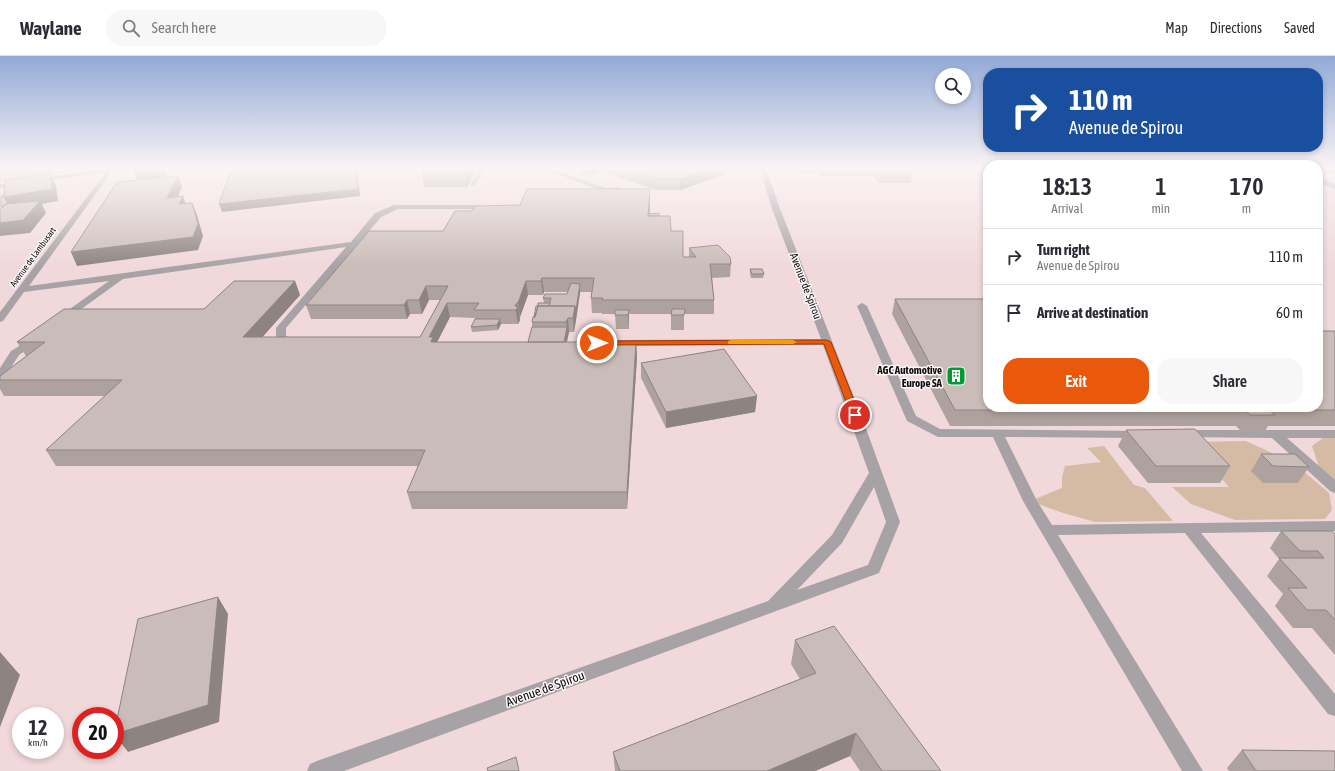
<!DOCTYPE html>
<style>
body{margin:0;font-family:"Asap Condensed",sans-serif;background:#f7f7f7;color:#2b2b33;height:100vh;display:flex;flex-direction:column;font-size:15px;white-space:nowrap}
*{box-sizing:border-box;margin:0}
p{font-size:13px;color:#7c7c81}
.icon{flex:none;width:22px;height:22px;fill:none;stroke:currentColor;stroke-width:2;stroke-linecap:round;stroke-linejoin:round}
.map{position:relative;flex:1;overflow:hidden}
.details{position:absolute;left:983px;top:104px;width:340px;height:252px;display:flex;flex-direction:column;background:#fff;border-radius:16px;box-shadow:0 2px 6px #0003}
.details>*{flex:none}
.banner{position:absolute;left:983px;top:12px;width:340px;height:84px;border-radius:16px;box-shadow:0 2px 6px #0003;background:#1a4fa0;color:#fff;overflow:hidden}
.tools{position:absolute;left:935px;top:12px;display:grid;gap:8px}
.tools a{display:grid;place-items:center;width:36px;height:36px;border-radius:50%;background:#fff;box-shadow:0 2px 6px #0003;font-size:20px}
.speed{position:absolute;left:12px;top:651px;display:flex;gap:8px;font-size:20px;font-weight:700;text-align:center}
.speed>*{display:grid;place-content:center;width:52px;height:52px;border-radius:50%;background:#fff;box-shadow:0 2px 6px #0003;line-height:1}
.speed small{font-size:10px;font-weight:400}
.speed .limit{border:6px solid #d22;background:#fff;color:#111}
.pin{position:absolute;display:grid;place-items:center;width:34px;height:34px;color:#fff;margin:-17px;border:2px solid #fff;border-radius:50%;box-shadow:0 1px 4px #0007}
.me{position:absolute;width:44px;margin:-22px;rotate:90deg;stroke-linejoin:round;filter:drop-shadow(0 0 3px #0008)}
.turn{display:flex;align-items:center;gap:14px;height:84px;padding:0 20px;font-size:18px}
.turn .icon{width:52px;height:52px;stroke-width:2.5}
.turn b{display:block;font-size:28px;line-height:34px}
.eta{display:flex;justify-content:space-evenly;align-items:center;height:68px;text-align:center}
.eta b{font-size:24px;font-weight:600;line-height:28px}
.action{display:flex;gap:8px;margin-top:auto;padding:8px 20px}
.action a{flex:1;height:46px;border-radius:16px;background:#ea580c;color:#fff;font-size:16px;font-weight:600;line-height:46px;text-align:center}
.action a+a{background:#f7f7f7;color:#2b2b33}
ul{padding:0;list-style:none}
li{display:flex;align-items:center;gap:12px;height:56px;padding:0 20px;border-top:1px solid #e1e1e2}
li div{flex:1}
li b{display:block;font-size:15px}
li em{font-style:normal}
header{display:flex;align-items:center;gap:24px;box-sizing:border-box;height:56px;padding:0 20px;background:#fff;border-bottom:1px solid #e1e1e2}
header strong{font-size:19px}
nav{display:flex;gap:22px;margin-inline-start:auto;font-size:14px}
.search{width:280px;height:36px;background:#f7f7f7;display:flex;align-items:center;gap:10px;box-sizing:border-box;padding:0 14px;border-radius:16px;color:#7c7c81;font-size:15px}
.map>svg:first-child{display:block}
.built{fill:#f0d8db;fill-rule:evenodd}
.green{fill:#d5bba3}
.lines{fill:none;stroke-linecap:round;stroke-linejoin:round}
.minor{fill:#a7a2a5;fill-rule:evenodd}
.wall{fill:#aea29e;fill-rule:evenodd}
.shaded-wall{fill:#8d8481}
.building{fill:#cabcb8;stroke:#8d8481}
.route{fill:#ea580c;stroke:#983908}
.slow{fill:#f59e0b}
.labels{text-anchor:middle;stroke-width:3;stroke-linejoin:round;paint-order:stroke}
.far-street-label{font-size:9px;fill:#120d0e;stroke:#fdf7f8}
.street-label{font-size:11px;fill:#120d0e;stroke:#fdf7f8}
.poi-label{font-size:11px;font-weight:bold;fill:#120d0e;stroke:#fdf7f8;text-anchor:end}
.near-street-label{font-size:13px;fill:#120d0e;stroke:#fdf7f8}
</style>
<header>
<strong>Waylane</strong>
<div class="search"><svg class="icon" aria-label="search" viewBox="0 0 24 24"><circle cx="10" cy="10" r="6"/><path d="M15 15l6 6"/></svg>Search here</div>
<nav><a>Map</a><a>Directions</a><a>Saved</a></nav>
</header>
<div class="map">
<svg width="1335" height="715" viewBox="0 0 1335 715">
<rect width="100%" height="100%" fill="#f7e7e9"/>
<path class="built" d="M131 112H988V351H1318V112H1335V715H0V133ZM21 660H55V694H21ZM81 660H115V694H81Z"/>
<path class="green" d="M0 112H95L0 126Z
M1323 382H1335V425L1319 411 1312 390Z
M1246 385 1294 407 1329 437 1332 454 1325 463 1235 464 1191 448 1172 431H1229L1188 386Z
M1104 390 1134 429 1145 432 1173 465 1095 466 1060 456 1030 445 1062 432V421L1065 410 1101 406 1087 392Z"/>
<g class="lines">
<path class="minor" d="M106 112H119L113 114 29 230 351 186 375 157 394 149H478L482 151 478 153H398L381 161 286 272V280L298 285 299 287 294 290 277 284 276 282V272L346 191 123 223 66 264 63 265 58 262 60 260 109 225 24 236 3 265 0 266V256L106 116 0 132V128Z
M480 112H486L475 129H471L470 128Z
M540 112H548L606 132 619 131 622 133 619 135H603Z
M760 112H766L779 150 861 359 900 466 879 517 344 715H307L310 708 317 705 768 545 832 479 869 417 823 289 620 290 615 287 620 284 821 283 771 150ZM874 431 886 466 868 509 797 534 842 487Z
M1318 121 1335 128V133L1318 126Z
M862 247 867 250 916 360 940 373 1144 375 1146 378 1144 381 1140 382 1005 381 1037 445 1052 469 1335 465V475L1201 477 1335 638V660L1328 658 1185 477 1058 479 1203 715H1182L1023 445 993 381H938L907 365 857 250Z
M34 281 39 284 38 286 19 299 4 322 0 323V312L11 295Z
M1184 374H1335V382H1287L1335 424V437L1330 435 1272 382 1180 381 1178 378 1180 375Z"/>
</g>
<path class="wall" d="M477 112 467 131H424L421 116Z
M582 112H725V118L680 134H656L604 116H597V119H580V115Z
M795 112H910L913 116 911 127H879L874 120H822L820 117H798Z
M1320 112H1335V118L1319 114Z
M650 145V158L659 160 671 175 683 201H689V192L731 208 730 221 712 222 714 244V258H684V274H671V258H629V273H616L615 258H602V257H592L591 242 592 236H580L576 264 574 276H569L567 286H636L637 301 627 453H412L407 436 418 410H56L46 394 105 340H4L0 333V320L26 300 17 286 204 253 295 225 300 239 262 281H420L440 244H429L422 258H410L407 263H311L306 249 443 175 472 155 520 149ZM544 236H568L567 238 543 242 544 247 538 250 534 261 532 266V271L528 286H437L450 261 475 262V263L471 271 472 276 498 274 501 268H518L520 264 519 261H520L528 239H543Z
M750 213 764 218 763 222H751L750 217Z
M895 243 988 351 1335 275V370H1268L1265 375H1241L1236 370H950L892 258Z
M641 307 757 340 755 356 666 372 641 322Z
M1126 374 1230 410 1220 427H1148L1118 390Z
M1261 398 1309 411 1298 427H1263L1251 415Z
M1281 475 1335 478V599L1312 572H1293L1275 550 1283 538 1267 520 1279 503 1270 492Z
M795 584 941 715H860L850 700 815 715H615L613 696 800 623 791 608Z
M1242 694 1335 715H1229L1227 712Z"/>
<path class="shaded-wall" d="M146 112H164L167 120 138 125 133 114Z
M356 112H357L360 140 222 156 219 148Z
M467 112H477L467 131 465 116Z
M713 112H725V118L680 134V123Z
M50 118 56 129 58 145 42 148 46 157 30 177 0 180V167L3 155 1 151 4 141Z
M178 120 182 131 172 154 167 142Z
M650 133V145L649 169 648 160Z
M183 140 187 152 179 148Z
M192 147 197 159 203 180 198 194 77 210 71 196Z
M542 222 544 236 543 239 541 225Z
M295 225 300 239 249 296 243 281Z
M526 225 528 239 520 261 518 247Z
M580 228V237L576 264 574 276 573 262Z
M426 230 429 244 422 258 419 244Z
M407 244 410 258 407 263 404 249Z
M447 247 450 261 432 296 429 281Z
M517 247V251L518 250 520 264 518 268 515 250Z
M629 254V273L628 259Z
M568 262 569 276 564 298 563 288 567 271 566 266Z
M500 263 501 268 498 274 497 269Z
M636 286 637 301 627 453V436Z
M757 340 755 356 666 372V356Z
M218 541 228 558 219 666 128 696 115 679V678Z
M0 596 20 619 0 671Z
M856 677 850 700 815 715H767Z"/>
<path class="building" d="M132 112H146L133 114Z
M232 112H356L358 133 219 148Z
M425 112H467L465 116H421Z
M582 112H597L596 115H580Z
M623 112H713L680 123H656Z
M878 112H910L913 116H881Z
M1327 112H1335V113Z
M50 118 52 133 4 141 5 124Z
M178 120 167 142 183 140 179 148 192 147 198 168 193 181 71 196 117 126Z
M527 133H650L648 160H670L671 175H683V201H696L689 192 718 189 730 201 731 208H710L714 244H602L603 242H591L594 222H542L541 225H526L518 247H517L515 250H518L516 254H474L479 247H447L429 281H433L431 286H636L627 436H407L425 394H46L122 324H0V320L45 286H17L64 253H204L234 225H295L243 281H420L448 230H426L419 244H407L404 249H306L369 175H443L455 155H472L475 150 520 149Z
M4 139V141L8 148H5L4 150 1 151V140Z
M40 145 23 164 0 167V154L5 148Z
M659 157V160H649V158Z
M750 213H762L764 218H752Z
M571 227 580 228 576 254 575 250H549L551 242H543L545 238H567Z
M895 243H988V351H1318V275H1335V354H1269L1275 359H1250L1245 354H955Z
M538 247H550L549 250H538Z
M536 250H538L535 261H534Z
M538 250H575L573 262H568L566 266H532L533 261H535Z
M672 253H685L684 259H671Z
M615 254H629L628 259H615Z
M475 263H500L497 269 471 271Z
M532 271H567L564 286H528Z
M724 293 757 340 666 356 641 307Z
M1195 373 1230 410H1156L1126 374Z
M1261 398H1295L1309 411 1273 410Z
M1281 475H1332L1335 478V564L1326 554H1307L1288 532H1307L1279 502H1324L1318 495H1300Z
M218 541 208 649 115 678V673L138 563Z
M834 570 941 715H882L856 677 767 715H620L613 696 816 617 795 584Z
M1242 694 1335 695V715H1256Z
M516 701 519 715H488L487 712Z"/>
<linearGradient id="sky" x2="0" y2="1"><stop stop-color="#92a9d7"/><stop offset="0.53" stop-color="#fbf4f5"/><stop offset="1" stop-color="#fbf4f5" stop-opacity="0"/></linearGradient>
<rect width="1335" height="212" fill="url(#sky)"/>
<path class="route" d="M827 284 831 286 860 359 858 361H852L851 359 824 288 597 289 593 287 597 285Z"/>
<path class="slow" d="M731 284H793L797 286 793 288H728V285Z"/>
<defs>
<symbol id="building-square" viewBox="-11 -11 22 22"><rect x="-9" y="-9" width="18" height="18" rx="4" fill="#019932" stroke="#fdf7f8"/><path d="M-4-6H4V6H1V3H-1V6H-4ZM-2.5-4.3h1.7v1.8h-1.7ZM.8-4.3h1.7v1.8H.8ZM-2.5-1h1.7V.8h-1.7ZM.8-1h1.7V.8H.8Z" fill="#fff"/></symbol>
</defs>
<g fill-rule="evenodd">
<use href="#building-square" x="945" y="309" width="22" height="22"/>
</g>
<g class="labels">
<g class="far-street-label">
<text transform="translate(33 201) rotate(-54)" y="3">Avenue de Lambusart</text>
</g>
<g class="street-label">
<text transform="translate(806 230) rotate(69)" y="4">Avenue de Spirou</text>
</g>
<g class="poi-label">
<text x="942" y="318">AGC Automotive<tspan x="942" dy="13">Europe SA</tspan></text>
</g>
<g class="near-street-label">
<text transform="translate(545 632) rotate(-20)" y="5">Avenue de Spirou</text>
</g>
</g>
</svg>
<div class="tools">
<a><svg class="icon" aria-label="search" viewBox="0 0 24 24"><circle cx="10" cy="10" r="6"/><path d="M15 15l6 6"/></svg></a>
</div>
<div class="speed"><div>12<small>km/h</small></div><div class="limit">20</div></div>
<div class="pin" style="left:855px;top:359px;background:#d93025"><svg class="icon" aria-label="arrive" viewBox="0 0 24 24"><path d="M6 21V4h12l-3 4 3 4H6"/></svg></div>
<svg class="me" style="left:597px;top:287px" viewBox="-20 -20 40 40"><circle r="17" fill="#ea580c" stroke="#fff" stroke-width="3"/><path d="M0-11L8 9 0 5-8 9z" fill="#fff"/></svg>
<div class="banner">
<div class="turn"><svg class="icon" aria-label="right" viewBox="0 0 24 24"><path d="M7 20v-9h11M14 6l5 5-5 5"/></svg><div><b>110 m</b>Avenue de Spirou</div></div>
</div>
<section class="details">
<div class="eta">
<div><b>18:13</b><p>Arrival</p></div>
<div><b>1</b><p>min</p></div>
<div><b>170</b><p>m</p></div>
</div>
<ul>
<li><svg class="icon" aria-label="right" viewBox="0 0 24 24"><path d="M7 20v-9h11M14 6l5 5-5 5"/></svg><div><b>Turn right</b><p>Avenue de Spirou</p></div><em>110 m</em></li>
<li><svg class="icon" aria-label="arrive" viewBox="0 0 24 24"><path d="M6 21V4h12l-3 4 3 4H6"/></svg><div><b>Arrive at destination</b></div><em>60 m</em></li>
</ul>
<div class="action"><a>Exit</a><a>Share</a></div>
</section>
</div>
